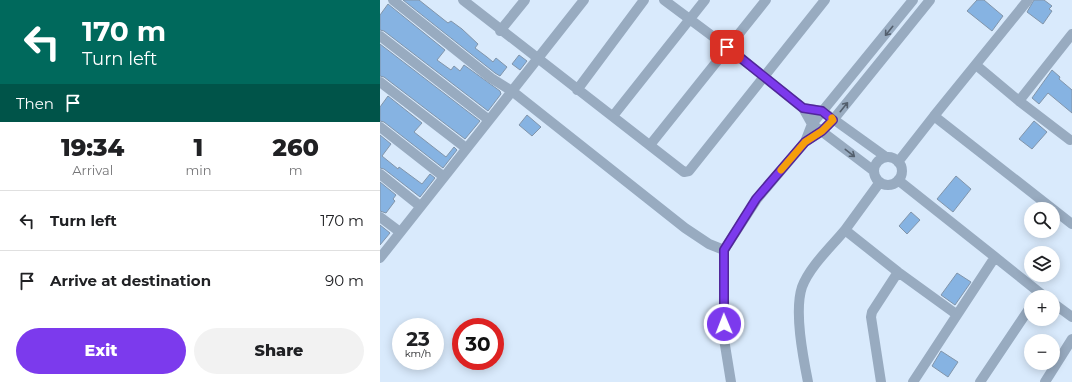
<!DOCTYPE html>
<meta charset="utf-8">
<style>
body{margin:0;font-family:Montserrat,sans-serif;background:#f2f2f2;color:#202124;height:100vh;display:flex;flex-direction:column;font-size:15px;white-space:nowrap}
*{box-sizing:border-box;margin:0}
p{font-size:13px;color:#757577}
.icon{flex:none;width:22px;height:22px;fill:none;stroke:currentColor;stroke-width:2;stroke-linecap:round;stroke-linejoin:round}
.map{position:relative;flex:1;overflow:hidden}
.details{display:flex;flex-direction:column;background:#fff;width:380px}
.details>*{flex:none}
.guide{background:#00695c;color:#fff;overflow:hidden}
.tools{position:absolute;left:644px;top:202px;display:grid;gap:8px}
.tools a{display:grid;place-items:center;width:36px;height:36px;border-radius:50%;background:#fff;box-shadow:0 2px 10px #0003;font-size:20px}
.speed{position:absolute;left:12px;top:318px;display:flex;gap:8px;font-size:20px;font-weight:700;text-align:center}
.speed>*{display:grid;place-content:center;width:52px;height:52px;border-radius:50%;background:#fff;box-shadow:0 2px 10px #0003;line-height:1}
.speed small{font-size:10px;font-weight:400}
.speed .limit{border:6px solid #d22;background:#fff;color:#111}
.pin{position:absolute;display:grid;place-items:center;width:34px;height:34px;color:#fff;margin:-17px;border-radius:8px;box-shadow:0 2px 6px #0006}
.me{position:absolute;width:44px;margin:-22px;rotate:359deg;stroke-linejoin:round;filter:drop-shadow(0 0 3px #0008)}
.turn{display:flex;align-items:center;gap:14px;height:84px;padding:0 16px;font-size:18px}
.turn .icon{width:52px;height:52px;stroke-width:2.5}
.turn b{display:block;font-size:28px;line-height:34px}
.then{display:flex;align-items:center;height:38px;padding:0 16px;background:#0003;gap:8px;font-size:15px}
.eta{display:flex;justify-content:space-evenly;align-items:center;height:68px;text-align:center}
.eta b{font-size:24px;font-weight:800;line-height:28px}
.primary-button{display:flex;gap:8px;margin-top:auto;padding:8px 16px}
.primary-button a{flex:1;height:46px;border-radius:24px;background:#7c3aed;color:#fff;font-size:16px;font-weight:800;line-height:46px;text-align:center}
.primary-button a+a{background:#f2f2f2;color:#202124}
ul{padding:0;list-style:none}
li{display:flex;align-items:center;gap:12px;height:60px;padding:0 16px;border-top:1px solid #e0e0e0}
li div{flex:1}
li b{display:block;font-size:15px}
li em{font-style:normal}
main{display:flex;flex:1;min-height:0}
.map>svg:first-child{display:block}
.building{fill:#86b3e2;stroke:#8295aa}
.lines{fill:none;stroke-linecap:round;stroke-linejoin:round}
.street{stroke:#98abc0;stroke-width:10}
.oneway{stroke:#535f6d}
.route-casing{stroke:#51269a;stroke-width:10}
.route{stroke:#7c3aed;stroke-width:7}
.slow{stroke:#f59e0b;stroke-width:7}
</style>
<main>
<section class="details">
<div class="guide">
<div class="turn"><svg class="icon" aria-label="left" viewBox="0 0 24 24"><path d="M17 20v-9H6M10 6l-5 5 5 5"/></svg><div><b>170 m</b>Turn left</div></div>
<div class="then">Then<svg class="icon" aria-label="arrive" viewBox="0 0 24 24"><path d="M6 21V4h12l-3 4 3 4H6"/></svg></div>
</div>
<div class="eta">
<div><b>19:34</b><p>Arrival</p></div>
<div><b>1</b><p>min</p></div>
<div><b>260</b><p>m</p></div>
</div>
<ul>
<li><svg class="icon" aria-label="left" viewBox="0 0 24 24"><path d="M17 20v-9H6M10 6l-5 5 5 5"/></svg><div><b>Turn left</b></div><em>170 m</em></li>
<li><svg class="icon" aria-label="arrive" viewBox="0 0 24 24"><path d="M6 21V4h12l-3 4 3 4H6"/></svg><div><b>Arrive at destination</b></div><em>90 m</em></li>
</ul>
<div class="primary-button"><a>Exit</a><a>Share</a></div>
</section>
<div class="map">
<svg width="692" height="382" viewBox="0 0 692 382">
<rect width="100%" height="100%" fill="#d9eafc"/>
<path class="building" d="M23 0H39L68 23 71 21 82 29 98 44 95 48 107 57 113 62 116 58 127 67 120 76 115 73Z
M597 0H604L623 16 612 31 587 11Z
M654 0H664L672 6 669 9 672 11 663 24 647 12Z
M8 4 65 50 57 60 71 70 74 66 80 71 84 65 120 91 121 94 108 111 4 31 0 30V15Z
M0 44 100 121 85 139 4 77 0 76Z
M139 55 147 61 140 70 132 64Z
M672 70 680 77 679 79 692 90V113L668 93 659 104 652 98Z
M8 96 42 123 34 132 66 157 74 147 77 150 63 168 4 122 0 121V107Z
M147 115 161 127 152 136 139 125Z
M654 121 667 132 652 149 639 139Z
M0 135 11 144 2 156 18 169 19 167 42 184 50 174 55 178 40 197 4 169 0 168Z
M576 176 591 189 573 212 557 199Z
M0 182 16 195 13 199 15 201 6 213 0 211Z
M531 212 540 220 527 234 519 226Z
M0 225 10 233 0 245Z
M577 273 591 282 575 305 561 295Z
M561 351 578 362 568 377 552 366Z"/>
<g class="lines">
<path class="street" d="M13 0 111 78 132 91 305 228 329 244 344 250
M83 0 304 172 309 171 445 0
M284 0 347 47 423 108 432 124 494 171
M120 31 145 0
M0 36 109 120
M596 65 639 101 690 140
M0 82 86 148
M197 90 264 0
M639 101 692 34
M423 108 442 111 506 157
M233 116 325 0
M554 116 648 0
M0 127 64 177
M425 142 432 124 533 0
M270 145 386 0
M494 171a14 14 0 1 1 28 0a14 14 0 1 1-28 0Z
M518 162 554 116 692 224
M0 174 40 206
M518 180 615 257
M0 217 20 232
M465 230 500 182
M0 258 204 0
M673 303 692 317
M351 382 344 339V250L377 199 425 142 442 131 453 120 550 0
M428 382C423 357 414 311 422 287 430 266 451 247 465 230L518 272 576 314
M501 382 491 317 492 312 518 272
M533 382 615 257 665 297
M600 382 651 306
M665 382 692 339"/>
</g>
<defs><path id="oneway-shaft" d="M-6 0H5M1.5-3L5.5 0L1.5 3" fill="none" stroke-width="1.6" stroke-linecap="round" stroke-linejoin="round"/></defs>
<g class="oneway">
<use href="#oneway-shaft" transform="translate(509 31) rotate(129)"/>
<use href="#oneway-shaft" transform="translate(464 107) rotate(-51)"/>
<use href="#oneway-shaft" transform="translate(470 153) rotate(38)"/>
</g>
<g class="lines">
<defs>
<path id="route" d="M344 324V250L376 199 425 142 442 131 453 120 442 111 423 108 347 47"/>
</defs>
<use href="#route" class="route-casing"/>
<use href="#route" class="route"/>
<path class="slow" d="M401 170 425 142 442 131 453 120 452 118"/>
</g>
</svg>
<div class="tools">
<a><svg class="icon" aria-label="search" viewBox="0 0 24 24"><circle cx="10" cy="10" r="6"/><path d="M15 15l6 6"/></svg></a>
<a><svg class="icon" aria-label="layers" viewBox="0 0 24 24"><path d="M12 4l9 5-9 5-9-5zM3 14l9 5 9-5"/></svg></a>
<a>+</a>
<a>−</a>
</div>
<div class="speed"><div>23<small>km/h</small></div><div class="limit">30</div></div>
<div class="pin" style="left:347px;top:47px;background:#d93025"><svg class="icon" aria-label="arrive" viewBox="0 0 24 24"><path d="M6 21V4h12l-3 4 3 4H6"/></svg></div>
<svg class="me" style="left:344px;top:324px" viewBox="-20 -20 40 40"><circle r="17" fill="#7c3aed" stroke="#fff" stroke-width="3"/><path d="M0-11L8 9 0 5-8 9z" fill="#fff"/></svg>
</div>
</main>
